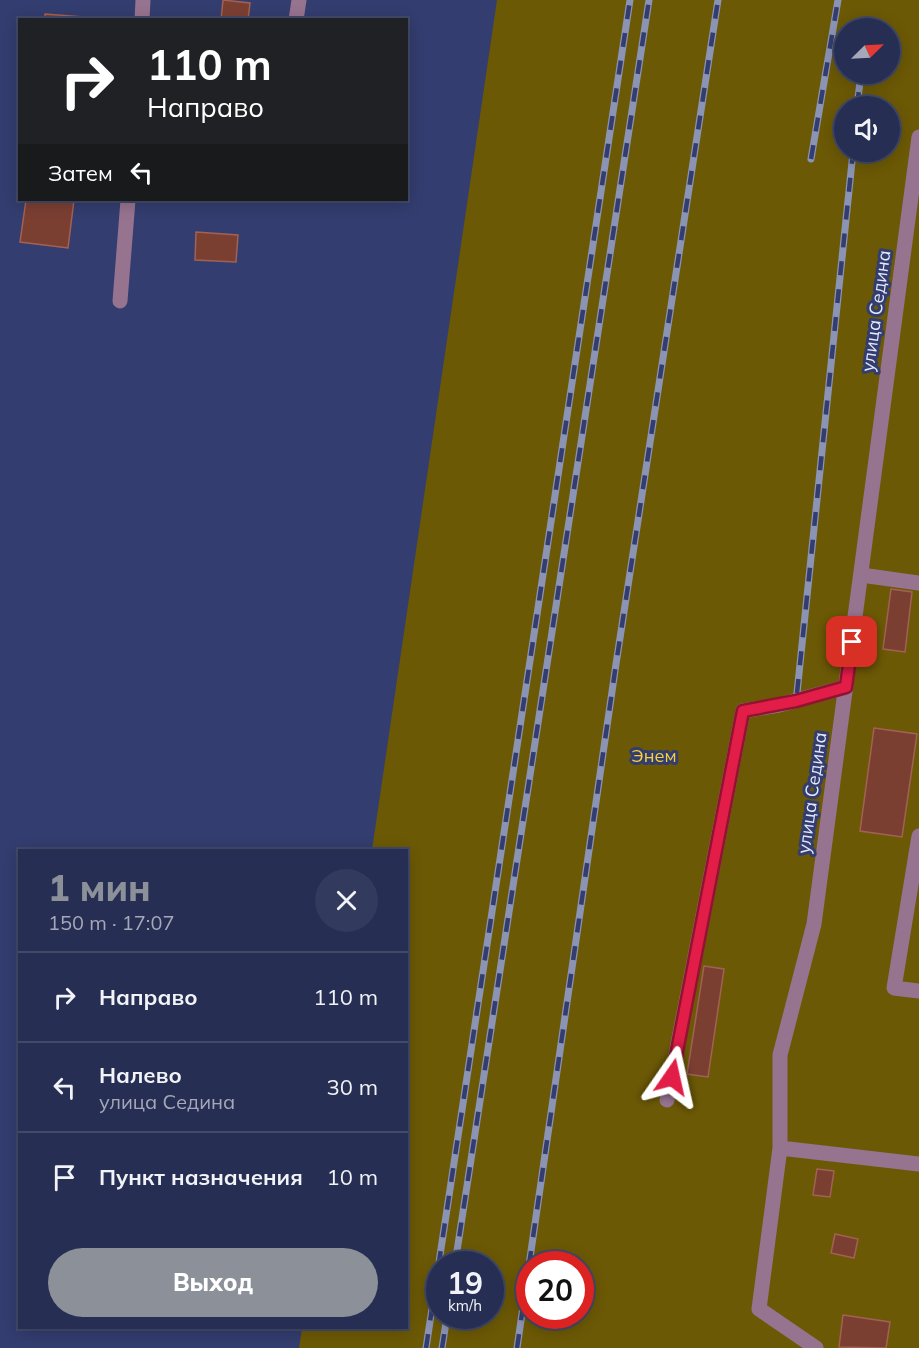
<!DOCTYPE html>
<html lang="ru">
<meta charset="utf-8">
<style>
body{margin:0;font-family:Mulish,sans-serif;background:#323a5d;color:#f1f3f6;height:100vh;display:flex;flex-direction:column;font-size:22px;white-space:nowrap}
*{box-sizing:border-box;margin:0}
p{font-size:20px;color:#a4a8b8}
.icon{flex:none;width:33px;height:33px;fill:none;stroke:currentColor;stroke-width:2;stroke-linecap:round;stroke-linejoin:round}
.map{position:relative;flex:1;overflow:hidden}
.panel{position:absolute;left:18px;top:849px;width:390px;height:480px;display:flex;flex-direction:column;background:#262e53;border-radius:0px;box-shadow:0 3px 15px #0003,0 0 0 2px #424a6a}
.panel>*{flex:none}
.guide{position:absolute;left:18px;top:18px;width:390px;height:183px;border-radius:0px;box-shadow:0 3px 15px #0003,0 0 0 2px #424a6a;background:#202124;color:#fff;overflow:hidden}
.needle{width:39px;rotate:66deg}
.controls{position:absolute;left:834px;top:18px;display:grid;gap:12px}
.controls a{display:grid;place-items:center;width:66px;height:66px;border-radius:50%;background:#262e53;box-shadow:0 3px 15px #0003,0 0 0 2px #424a6a;font-size:30px}
.speed{position:absolute;left:426px;top:1251px;display:flex;gap:12px;font-size:30px;font-weight:700;text-align:center}
.speed>*{display:grid;place-content:center;width:78px;height:78px;border-radius:50%;background:#262e53;box-shadow:0 3px 15px #0003,0 0 0 2px #424a6a;line-height:1}
.speed small{font-size:15px;font-weight:400}
.speed .limit{border:9px solid #d22;background:#fff;color:#111}
.pin{position:absolute;display:grid;place-items:center;width:51px;height:51px;color:#fff;margin:-26px;border-radius:12px;box-shadow:0 3px 9px #0006}
.me{position:absolute;width:66px;margin:-33px;rotate:11deg;stroke-linejoin:round;filter:drop-shadow(0 0 4px #0008)}
.turn{display:flex;align-items:center;gap:21px;height:126px;padding:0 30px;font-size:27px}
.turn .icon{width:78px;height:78px;stroke-width:2.5}
.turn b{display:block;font-size:42px;line-height:51px}
.then{display:flex;align-items:center;height:57px;padding:0 30px;background:#0003;gap:12px;font-size:22px}
.round{display:grid;place-items:center;flex:none;width:63px;height:63px;border-radius:32px;background:#323a5d}
.overview{display:flex;align-items:center;justify-content:space-between;height:102px;padding:0 30px}
h1{font-size:36px;font-weight:800;line-height:45px;color:#8c9099}
.button{display:flex;gap:12px;margin-top:auto;padding:12px 30px}
.button a{flex:1;height:69px;border-radius:36px;background:#8c9099;color:#fff;font-size:24px;font-weight:800;line-height:69px;text-align:center}
ul{padding:0;list-style:none}
li{display:flex;align-items:center;gap:18px;height:90px;padding:0 30px;border-top:2px solid #424a6a}
li div{flex:1}
li b{display:block;font-size:22px}
li em{font-style:normal}
.map>svg:first-child{display:block}
.green{fill:#6c5906;fill-rule:evenodd}
.building{fill:#7b3f32;stroke:#a16253;stroke-width:1.5}
.lines{fill:none;stroke-linecap:round;stroke-linejoin:round}
.minor{stroke:#96738f;stroke-width:15}
.rail-casing{stroke:#8c94b6;stroke-width:7}
.rail{stroke:#333d6f;stroke-width:4.5;stroke-dasharray:14;stroke-linecap:butt}
.route-casing{stroke:#92132f;stroke-width:15}
.route{stroke:#e11d48;stroke-width:10}
.labels{text-anchor:middle;stroke-width:6;stroke-linejoin:round;paint-order:stroke}
.street-label{font-size:18px;fill:#e4e9fb;stroke:#333d6f}
.park-label{font-size:18px;fill:#f8d139;stroke:#333d6f}
</style>
<div class="map">
<svg width="919" height="1348" viewBox="0 0 919 1348">
<rect width="100%" height="100%" fill="#333d6f"/>
<path class="green" d="M497 0H919V1348H299L302 1328H406V850H372ZM844 28H890V74H844ZM844 106H890V152H844ZM440 1264H490V1316H440ZM530 1264H580V1316H530Z"/>
<path class="building" d="M223 0 250 3 248 20H221Z
M45 14 83 17V20H45Z
M26 200H74L68 248 20 242Z
M196 232 238 235 236 262 195 260Z
M891 589 912 592 905 652 883 649Z
M874 728 917 734 902 837 860 831Z
M704 966 724 969 708 1077 687 1074Z
M817 1169 834 1171 830 1197 813 1195Z
M835 1234 858 1239 854 1258 831 1253Z
M843 1315 890 1322 886 1348 839 1347Z"/>
<g class="lines">
<path class="minor" d="M142 20 143 0
M296 20 299 0
M120 301 128 200
M861 575 919 583
M919 836 894 988 919 991
M667 1100 743 711 779 705 846 687
M780 1148 919 1164
M816 1348 759 1309 780 1148V1055L814 924 919 137"/>
<defs>
<path id="rail" d="M857 106 861 74
M811 159 838 0
M797 693 853 152
M455 1264 649 0
M426 1348 630 0
M442 1348 447 1316
M517 1348 616 664 718 0"/>
</defs>
<use href="#rail" class="rail-casing"/>
<use href="#rail" class="rail"/>
</g>
<g class="lines">
<defs>
<path id="route" d="M672 1077 743 711 796 701 846 687 852 642"/>
</defs>
<use href="#route" class="route-casing"/>
<use href="#route" class="route"/>
</g>
<g class="labels">
<g class="street-label">
<text transform="translate(876 311) rotate(-82)" y="6">улица Седина</text>
<text transform="translate(812 793) rotate(-82)" y="6">улица Седина</text>
</g>
<g class="park-label">
<text x="654" y="762">Энем</text>
</g>
</g>
</svg>
<div class="controls">
<a><svg class="needle" viewBox="-14 -14 28 28"><path d="M0-13l5 13h-10z" fill="#e53935"/><path d="M0 13l5-13h-10z" fill="#a4a8b8"/></svg></a>
<a><svg class="icon" aria-label="sound" viewBox="0 0 24 24"><path d="M4 9h4l5-4v14l-5-4H4zM17 9q2 3 0 6"/></svg></a>
</div>
<div class="speed"><div>19<small>km/h</small></div><div class="limit">20</div></div>
<div class="pin" style="left:852px;top:642px;background:#d93025"><svg class="icon" aria-label="arrive" viewBox="0 0 24 24"><path d="M6 21V4h12l-3 4 3 4H6"/></svg></div>
<svg class="me" style="left:672px;top:1077px" viewBox="-20 -20 40 40"><path d="M0-17L14 15 0 8-14 15z" fill="#e11d48" stroke="#fff" stroke-width="4"/></svg>
<div class="guide">
<div class="turn"><svg class="icon" aria-label="right" viewBox="0 0 24 24"><path d="M7 20v-9h11M14 6l5 5-5 5"/></svg><div><b>110 m</b>Направо</div></div>
<div class="then">Затем<svg class="icon" aria-label="left" viewBox="0 0 24 24"><path d="M17 20v-9H6M10 6l-5 5 5 5"/></svg></div>
</div>
<section class="panel">
<div class="overview"><div><h1>1 мин</h1><p>150 m · 17:07</p></div><a class="round"><svg class="icon" aria-label="close" viewBox="0 0 24 24"><path d="M6 6l12 12M18 6L6 18"/></svg></a></div>
<ul>
<li><svg class="icon" aria-label="right" viewBox="0 0 24 24"><path d="M7 20v-9h11M14 6l5 5-5 5"/></svg><div><b>Направо</b></div><em>110 m</em></li>
<li><svg class="icon" aria-label="left" viewBox="0 0 24 24"><path d="M17 20v-9H6M10 6l-5 5 5 5"/></svg><div><b>Налево</b><p>улица Седина</p></div><em>30 m</em></li>
<li><svg class="icon" aria-label="arrive" viewBox="0 0 24 24"><path d="M6 21V4h12l-3 4 3 4H6"/></svg><div><b>Пункт назначения</b></div><em>10 m</em></li>
</ul>
<div class="button"><a>Выход</a></div>
</section>
</div>
